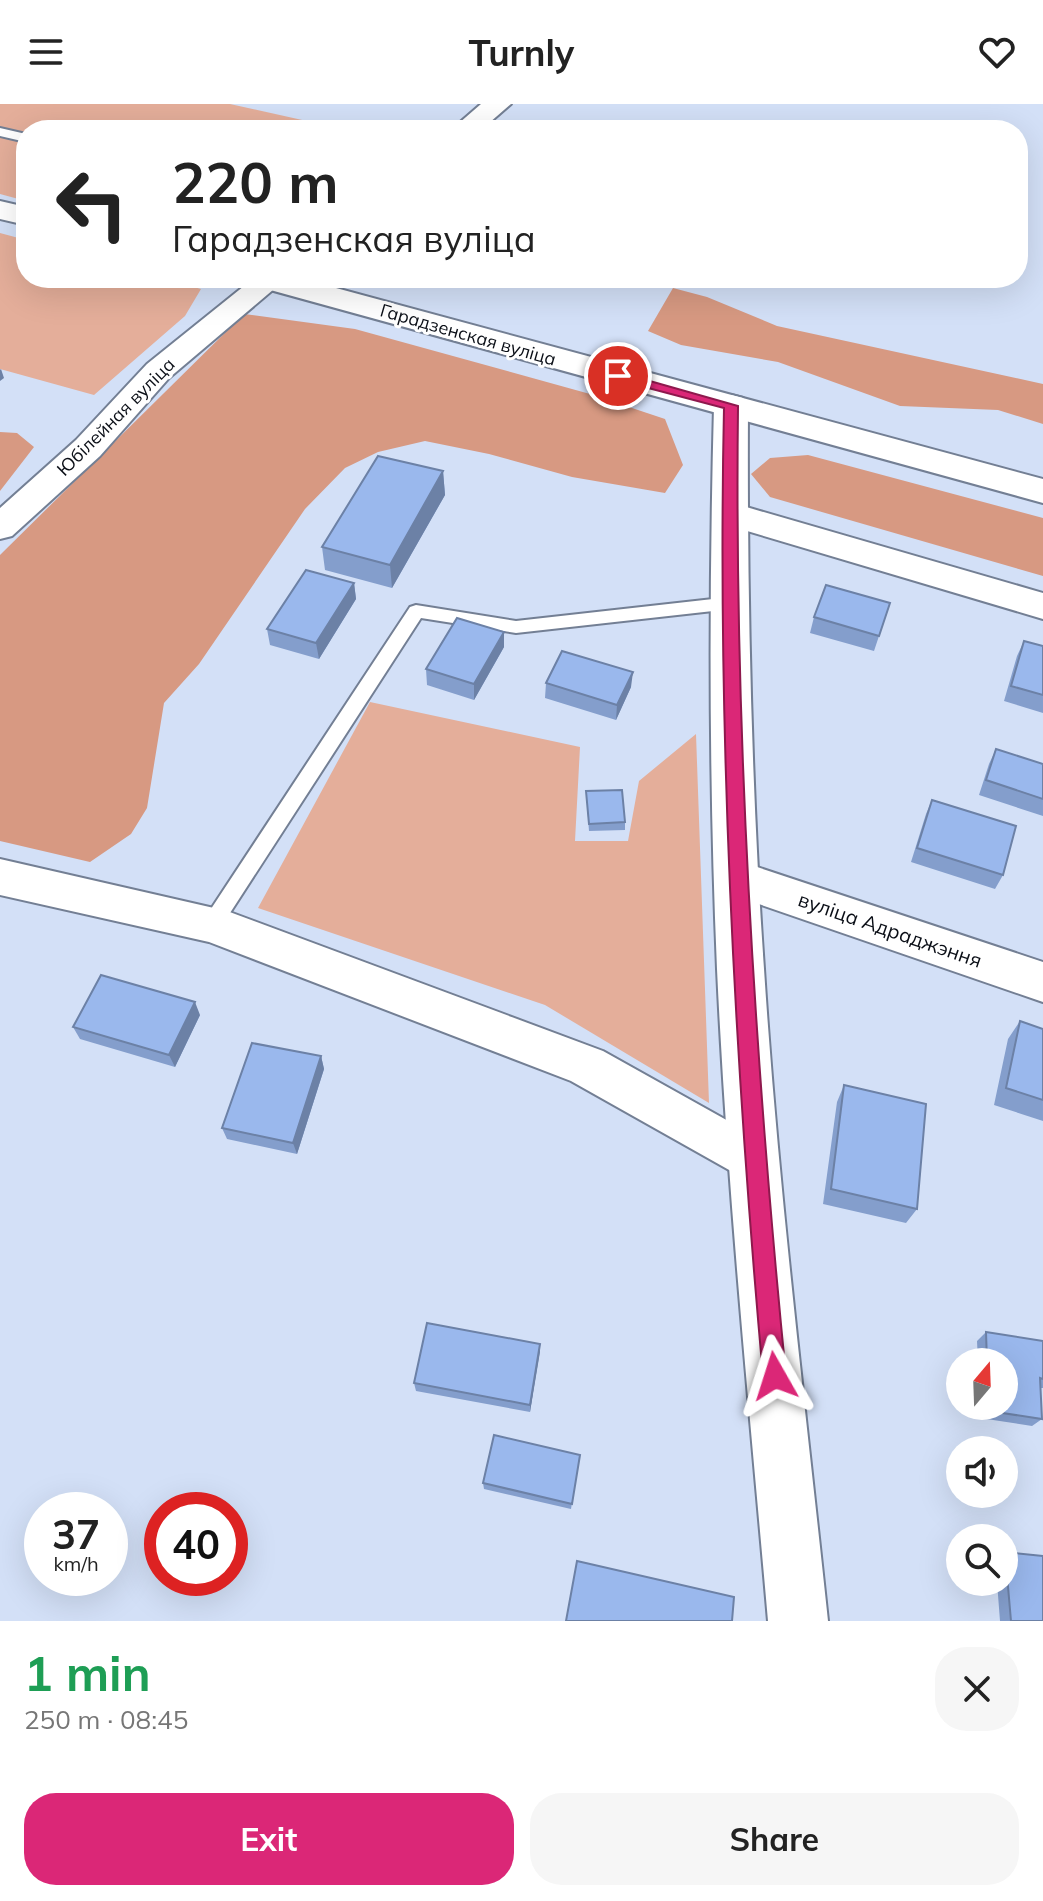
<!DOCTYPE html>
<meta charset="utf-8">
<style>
body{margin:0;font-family:Mulish,sans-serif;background:#f6f6f6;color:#222;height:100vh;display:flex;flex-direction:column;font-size:30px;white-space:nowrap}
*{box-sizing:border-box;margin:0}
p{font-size:26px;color:#767676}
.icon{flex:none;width:44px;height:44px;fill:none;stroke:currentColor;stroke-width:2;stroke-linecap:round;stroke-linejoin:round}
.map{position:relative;height:1517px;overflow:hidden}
.side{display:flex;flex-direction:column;background:#fff;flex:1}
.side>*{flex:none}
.top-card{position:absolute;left:16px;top:16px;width:1012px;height:168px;border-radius:32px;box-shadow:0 8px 32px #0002;background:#fff;color:#222;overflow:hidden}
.needle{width:52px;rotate:19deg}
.fabs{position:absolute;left:946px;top:1244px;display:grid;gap:16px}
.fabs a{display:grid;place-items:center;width:72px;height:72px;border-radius:50%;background:#fff;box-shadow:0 8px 32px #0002;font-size:40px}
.speed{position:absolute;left:24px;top:1388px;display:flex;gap:16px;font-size:40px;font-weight:700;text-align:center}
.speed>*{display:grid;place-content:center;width:104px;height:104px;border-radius:50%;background:#fff;box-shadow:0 8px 32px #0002;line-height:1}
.speed small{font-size:20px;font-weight:400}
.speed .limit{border:12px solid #d22;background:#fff;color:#111}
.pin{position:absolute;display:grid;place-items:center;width:68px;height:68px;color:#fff;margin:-34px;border:4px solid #fff;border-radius:50%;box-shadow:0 2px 8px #0007}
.me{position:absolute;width:88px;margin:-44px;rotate:354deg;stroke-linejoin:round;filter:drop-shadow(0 0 6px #0008)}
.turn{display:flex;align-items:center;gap:28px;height:168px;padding:0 24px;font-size:36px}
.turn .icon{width:104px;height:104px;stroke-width:2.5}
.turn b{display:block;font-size:56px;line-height:68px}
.round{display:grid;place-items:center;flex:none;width:84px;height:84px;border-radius:32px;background:#f6f6f6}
.overview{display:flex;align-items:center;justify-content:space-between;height:136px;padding:0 24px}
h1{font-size:48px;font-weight:700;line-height:60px;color:#1e9e55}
.primary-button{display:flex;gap:16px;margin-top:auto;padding:16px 24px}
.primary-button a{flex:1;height:92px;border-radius:32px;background:#db2777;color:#fff;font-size:32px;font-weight:700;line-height:92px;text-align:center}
.primary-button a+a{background:#f6f6f6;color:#222}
header{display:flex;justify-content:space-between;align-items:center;height:104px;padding:0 24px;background:#fff;font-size:36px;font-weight:700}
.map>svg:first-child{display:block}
.green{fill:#e4ae9a}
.forest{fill:#d79982}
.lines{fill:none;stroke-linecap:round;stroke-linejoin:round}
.service-casing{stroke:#737f94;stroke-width:4}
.minor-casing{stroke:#737f94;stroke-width:4}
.tertiary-casing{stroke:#737f94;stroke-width:4}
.secondary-casing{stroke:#737f94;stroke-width:4}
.service{fill:#fff;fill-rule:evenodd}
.minor{fill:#fff;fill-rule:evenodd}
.tertiary{fill:#fff;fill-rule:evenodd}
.secondary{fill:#fff;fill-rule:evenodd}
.wall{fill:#849ecc}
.shaded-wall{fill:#6c81a6}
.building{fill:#9ab8ed;stroke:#6c81a6;stroke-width:2}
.route{fill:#db2777;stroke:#8e194d;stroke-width:2}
.labels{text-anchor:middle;stroke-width:6;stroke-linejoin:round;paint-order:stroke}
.far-street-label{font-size:18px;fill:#0a0e16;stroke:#fff}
.street-label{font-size:20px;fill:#0a0e16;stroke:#fff}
</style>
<header><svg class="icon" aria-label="menu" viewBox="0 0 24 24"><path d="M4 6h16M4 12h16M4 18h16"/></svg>Turnly<svg class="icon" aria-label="heart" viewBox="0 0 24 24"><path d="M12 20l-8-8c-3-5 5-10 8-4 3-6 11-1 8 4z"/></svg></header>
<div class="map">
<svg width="1043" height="1517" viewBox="0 0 1043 1517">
<rect width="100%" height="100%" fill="#d3e0f7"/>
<path class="green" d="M0 0H230L347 26H26V97L0 90Z
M0 129 26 136V174H162L201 185 185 212 94 291 0 265Z
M370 598 580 643 575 737H628L639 677 696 630 709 999 545 901 258 804Z"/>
<path class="forest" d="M673 184 707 193 777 222 1043 280V320L998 306 900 302 778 258 681 241 648 227Z
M244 210 355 225 590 290 665 315 683 361 665 389 572 373 489 350 425 337 378 348 345 364 305 405 199 560 164 599 147 704 131 730 90 758 0 737V451Z
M0 328 17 329 34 343 0 387Z
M808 351 1043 414V472L770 393 751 370 770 354Z"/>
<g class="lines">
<defs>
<path id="service" d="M0 24 26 30V38L0 32Z
M731 493 740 499 731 505 516 529 421 514 219 826 212 829 205 826 202 820 205 814 410 503 416 501 516 517Z"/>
<path id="minor" d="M481 0H511L481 26H451Z
M254 174H287L169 274 100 352 12 432 0 435V404L76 336 147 260Z
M729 398 1043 489V515L717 418 712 410 717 402Z
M0 755 227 807 603 947 771 1041 778 1057 771 1073 754 1080 571 977 209 838 0 791Z
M736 756 1043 858V898L721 787 715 774 721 761Z"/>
<path id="tertiary" d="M731 291 743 294 748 302C747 490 751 678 764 865 778 1083 805 1300 828 1517H768C749 1300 727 1082 717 865 709 677 709 489 714 302L719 294Z"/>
<path id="secondary" d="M0 97 26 103V121L0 115Z
M247 174H299L1043 375V399L252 181Z"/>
</defs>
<use href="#service" class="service-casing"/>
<use href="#minor" class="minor-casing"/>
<use href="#tertiary" class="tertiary-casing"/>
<use href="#secondary" class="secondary-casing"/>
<use href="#service" class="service"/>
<use href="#minor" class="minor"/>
<use href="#tertiary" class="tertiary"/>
<use href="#secondary" class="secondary"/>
</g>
<path class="wall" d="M443 367 445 391 392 484 325 466 322 443Z
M354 479 356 495 319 555 270 541 267 525Z
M890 499 874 547 810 529 814 513Z
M504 528V543L474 596 427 581 426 565Z
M1024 537 1043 542V609L1004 597 1017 552Z
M546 579 631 583 616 616 545 594Z
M996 645 1043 660V712L979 691 989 660Z
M586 687 625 718V726L589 727Z
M932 696 1003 771 995 785 911 758 926 710Z
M200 911 175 963 80 935 73 923Z
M1020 917 1043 925V1017L994 1001 1008 935Z
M321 952 324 965 297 1050 227 1035 222 1024Z
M844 981 917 1105 906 1119 823 1100 837 998Z
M986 1228 1043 1237V1284H1040L1042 1315 1032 1322 980 1314 979 1302H1004V1258H978L977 1237Z
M540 1240 530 1308 416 1287 414 1279Z
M580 1351 571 1405 484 1385 483 1379Z
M1004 1448H1005L1043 1517H1000L997 1478H1004Z"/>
<path class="shaded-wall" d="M1 265 4 274 0 277V266Z
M443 367 445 391 392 484 390 461Z
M354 479 356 495 319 555 316 539Z
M504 528V543L474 596V580Z
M633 568 631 583 616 616 617 601Z
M195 898 200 911 175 963 169 951Z
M321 952 324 965 297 1050 293 1039Z
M540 1240V1248L530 1308V1301Z"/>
<path class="building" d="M378 352 443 367 390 461 322 443Z
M306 466 354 479 316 539 267 525Z
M826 481 890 499 879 532 814 513Z
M457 514 504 528 474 580 426 565Z
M1024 537 1043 542V591L1011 582Z
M562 547 633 568 617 601 546 579Z
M996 645 1043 660V695L986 676Z
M622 686 625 718 589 720 586 687Z
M932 696 1016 722 1003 771 917 744Z
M101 871 195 898 169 951 73 923Z
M1020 917 1043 925V996L1006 984Z
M252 939 321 952 293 1039 222 1024Z
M844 981 926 1000 917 1105 831 1085Z
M427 1219 540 1240 530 1301 414 1279Z
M986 1228 1043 1237V1275L1040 1274 1042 1315 989 1307V1302H1004V1258H987Z
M494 1331 580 1351 572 1400 483 1379Z
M1005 1448 1043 1452V1517H1011Z
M577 1457 734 1493 732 1517H566Z"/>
<path class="route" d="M618 268 738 302C734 626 754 949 786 1272L783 1280 775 1283 767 1280 763 1272C734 950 717 628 724 304L614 275V269Z"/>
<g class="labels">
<g class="far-street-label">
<text transform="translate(468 231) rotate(16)" y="6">Гарадзенская вуліца</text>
<text transform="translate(116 313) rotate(-45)" y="6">Юбілейная вуліца</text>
</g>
<g class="street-label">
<text transform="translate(890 826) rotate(19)" y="7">вуліца Адраджэння</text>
</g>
</g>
</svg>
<div class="fabs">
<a><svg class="needle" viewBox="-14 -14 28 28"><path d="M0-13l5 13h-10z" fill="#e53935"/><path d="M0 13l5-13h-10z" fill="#767676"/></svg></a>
<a><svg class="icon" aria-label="sound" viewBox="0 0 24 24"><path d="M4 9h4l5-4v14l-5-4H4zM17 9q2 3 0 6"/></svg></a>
<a><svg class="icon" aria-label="search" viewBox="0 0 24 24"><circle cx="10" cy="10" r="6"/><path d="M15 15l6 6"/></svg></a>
</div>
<div class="speed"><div>37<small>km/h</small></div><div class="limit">40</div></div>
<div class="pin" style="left:618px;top:272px;background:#d93025"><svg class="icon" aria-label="arrive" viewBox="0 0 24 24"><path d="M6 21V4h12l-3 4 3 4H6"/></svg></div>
<svg class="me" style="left:775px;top:1272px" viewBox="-20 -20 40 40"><path d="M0-17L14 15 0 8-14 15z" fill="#db2777" stroke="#fff" stroke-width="4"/></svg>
<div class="top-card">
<div class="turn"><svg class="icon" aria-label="left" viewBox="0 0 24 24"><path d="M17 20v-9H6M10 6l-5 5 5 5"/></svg><div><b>220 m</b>Гарадзенская вуліца</div></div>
</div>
</div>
<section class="side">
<div class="overview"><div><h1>1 min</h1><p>250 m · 08:45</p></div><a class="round"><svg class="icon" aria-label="close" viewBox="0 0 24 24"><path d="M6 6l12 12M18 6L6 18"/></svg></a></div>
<div class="primary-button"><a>Exit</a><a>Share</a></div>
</section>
